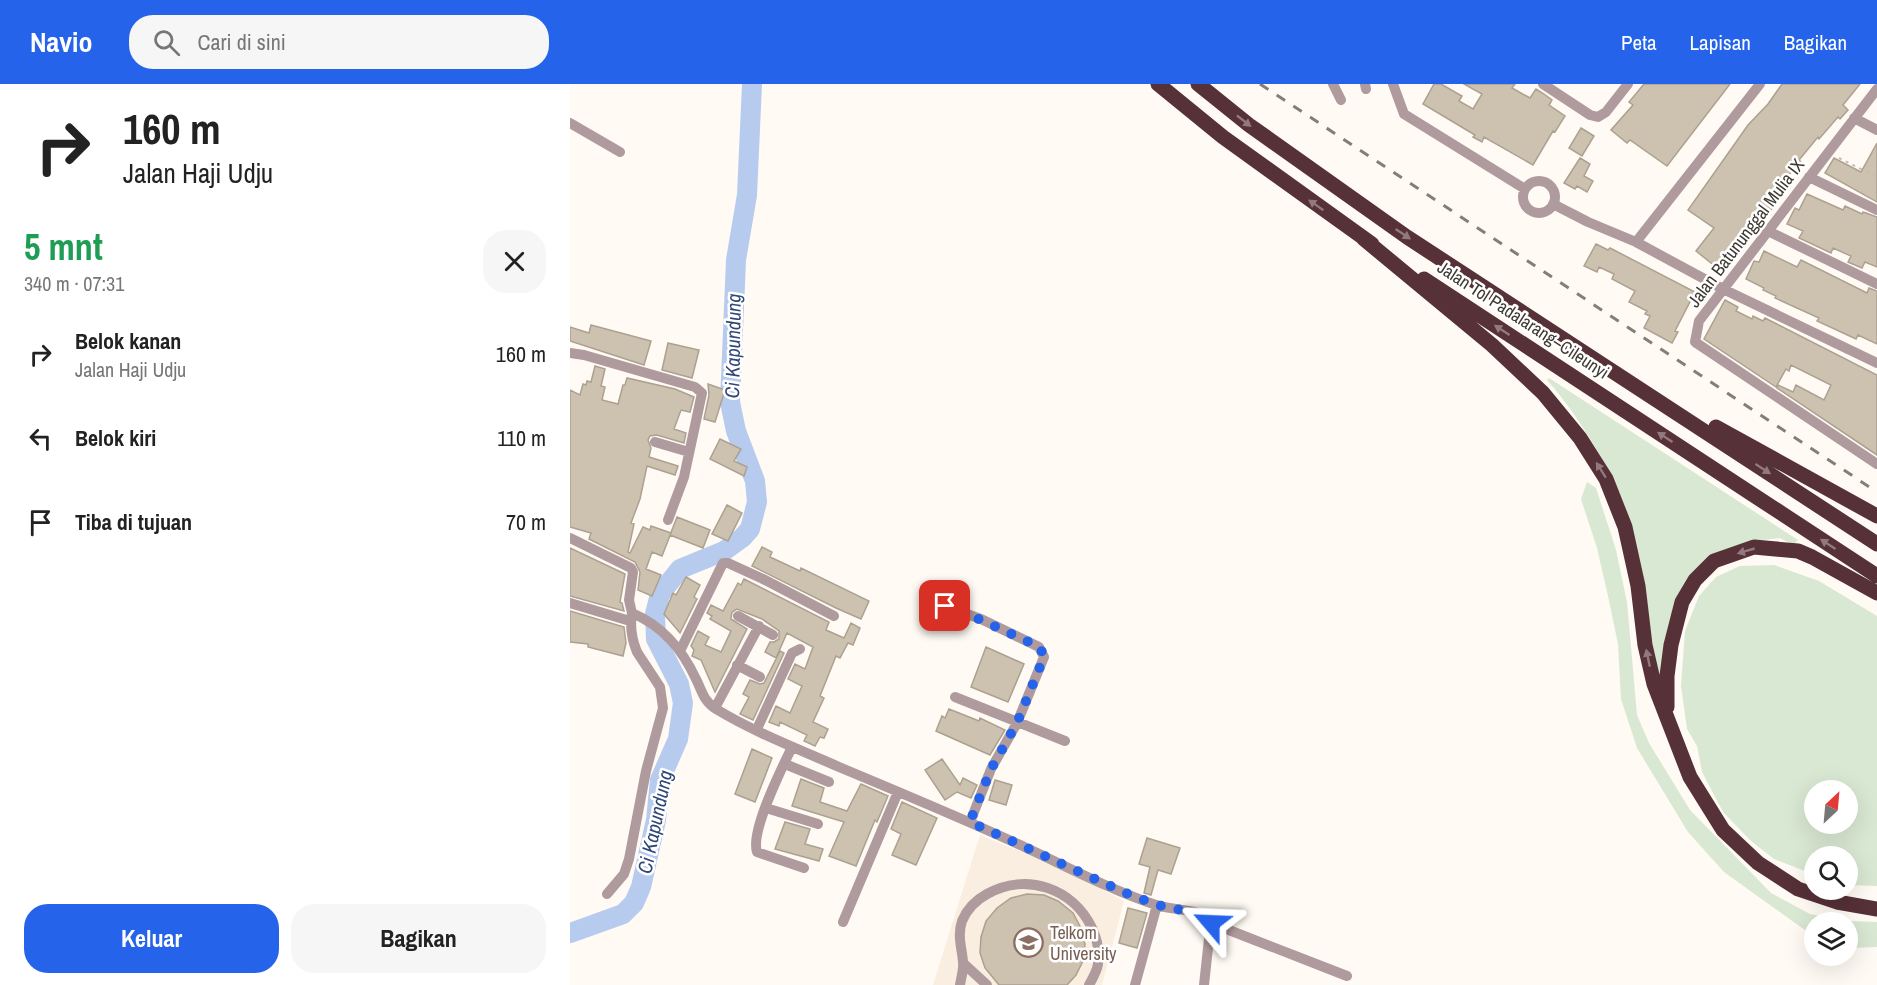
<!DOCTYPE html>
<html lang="id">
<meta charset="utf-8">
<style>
body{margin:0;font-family:"Archivo Narrow",sans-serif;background:#f6f6f6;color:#222;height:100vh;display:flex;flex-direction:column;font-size:22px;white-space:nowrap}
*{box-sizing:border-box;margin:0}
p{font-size:20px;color:#767676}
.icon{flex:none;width:33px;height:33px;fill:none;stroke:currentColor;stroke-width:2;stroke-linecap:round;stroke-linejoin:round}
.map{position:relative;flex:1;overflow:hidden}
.sheet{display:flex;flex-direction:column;background:#fff;width:570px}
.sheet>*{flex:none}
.top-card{background:#fff;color:#222;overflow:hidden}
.needle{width:39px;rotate:26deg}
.controls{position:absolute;left:1234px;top:696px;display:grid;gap:12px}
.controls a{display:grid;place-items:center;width:54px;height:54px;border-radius:50%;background:#fff;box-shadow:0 6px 24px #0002;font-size:30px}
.pin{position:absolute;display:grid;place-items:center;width:51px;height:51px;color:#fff;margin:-26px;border-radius:12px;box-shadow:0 3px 9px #0006}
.me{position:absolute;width:66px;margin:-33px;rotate:296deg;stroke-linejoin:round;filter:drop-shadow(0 0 4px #0008)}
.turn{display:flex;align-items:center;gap:21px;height:126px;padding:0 24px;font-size:27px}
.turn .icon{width:78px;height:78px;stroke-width:2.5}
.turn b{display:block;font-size:42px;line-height:51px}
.round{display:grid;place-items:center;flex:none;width:63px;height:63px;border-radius:24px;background:#f6f6f6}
.headline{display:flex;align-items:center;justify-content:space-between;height:102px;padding:0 24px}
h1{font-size:36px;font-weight:800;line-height:45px;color:#1e9e55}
.cta{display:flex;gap:12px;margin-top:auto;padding:12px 24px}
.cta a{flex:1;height:69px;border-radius:24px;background:#2563eb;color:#fff;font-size:24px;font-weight:800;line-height:69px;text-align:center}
.cta a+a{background:#f6f6f6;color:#222}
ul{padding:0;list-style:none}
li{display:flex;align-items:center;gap:18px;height:84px;padding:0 24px}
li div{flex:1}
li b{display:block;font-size:22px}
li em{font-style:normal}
header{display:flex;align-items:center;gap:36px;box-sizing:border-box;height:84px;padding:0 30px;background:#2563eb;color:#fff}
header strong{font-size:28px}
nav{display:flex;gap:33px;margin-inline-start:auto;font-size:21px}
.search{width:420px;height:54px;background:#f6f6f6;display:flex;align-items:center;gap:15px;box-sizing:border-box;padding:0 21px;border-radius:24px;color:#767676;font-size:22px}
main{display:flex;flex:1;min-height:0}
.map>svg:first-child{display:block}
.built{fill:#f9eee0}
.green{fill:#d9e8d2;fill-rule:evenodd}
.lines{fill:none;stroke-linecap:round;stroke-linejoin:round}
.river{stroke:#b7cbef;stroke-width:20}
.building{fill:#cdc1b0;stroke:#aca190;stroke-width:1.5}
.path{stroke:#c3beb7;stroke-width:2;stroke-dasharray:3 4.5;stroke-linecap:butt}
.minor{stroke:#af9a9d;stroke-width:10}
.highway{stroke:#563137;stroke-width:15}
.rail{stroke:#837e77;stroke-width:3;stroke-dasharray:10 10;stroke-linecap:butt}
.oneway{fill:#91797d}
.route{stroke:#2563eb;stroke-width:10;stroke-dasharray:0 18}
.labels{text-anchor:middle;stroke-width:5;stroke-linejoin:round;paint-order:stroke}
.street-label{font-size:18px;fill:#3e3932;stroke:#fff}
.education-label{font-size:18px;fill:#785e54;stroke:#fff;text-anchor:start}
.water-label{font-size:20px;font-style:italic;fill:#2e4776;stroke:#fff}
</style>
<header>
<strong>Navio</strong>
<div class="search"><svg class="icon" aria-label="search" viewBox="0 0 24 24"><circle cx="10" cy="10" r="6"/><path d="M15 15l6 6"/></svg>Cari di sini</div>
<nav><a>Peta</a><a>Lapisan</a><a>Bagikan</a></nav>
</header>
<main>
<section class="sheet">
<div class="top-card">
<div class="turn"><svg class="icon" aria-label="right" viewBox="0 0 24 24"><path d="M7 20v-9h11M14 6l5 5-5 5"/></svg><div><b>160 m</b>Jalan Haji Udju</div></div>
</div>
<div class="headline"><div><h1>5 mnt</h1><p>340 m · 07:31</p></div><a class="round"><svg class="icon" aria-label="close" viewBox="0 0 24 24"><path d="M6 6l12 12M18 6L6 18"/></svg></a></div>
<ul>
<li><svg class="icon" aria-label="right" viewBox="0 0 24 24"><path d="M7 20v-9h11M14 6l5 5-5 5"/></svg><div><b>Belok kanan</b><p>Jalan Haji Udju</p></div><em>160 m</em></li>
<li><svg class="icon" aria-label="left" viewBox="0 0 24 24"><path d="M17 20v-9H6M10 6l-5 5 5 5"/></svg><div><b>Belok kiri</b></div><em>110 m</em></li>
<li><svg class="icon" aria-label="arrive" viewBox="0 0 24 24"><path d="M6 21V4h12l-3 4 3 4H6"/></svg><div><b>Tiba di tujuan</b></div><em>70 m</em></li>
</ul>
<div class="cta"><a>Keluar</a><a>Bagikan</a></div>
</section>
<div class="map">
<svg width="1307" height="901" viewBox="0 0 1307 901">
<rect width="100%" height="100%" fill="#fffaf3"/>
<path class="built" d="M410 751 486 782 554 817 532 901H363Z"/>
<path class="green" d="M979 294 1228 456 1223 461 1210 454 1184 457 1116 498 1092 608 1035 380C1018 350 1000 322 977 296Z
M1017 398 1026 404 1046 466 1057 518 1067 631 1079 659 1120 726 1201 809 1240 830 1280 837 1307 838V863L1278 864V838H1245V852L1232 844 1154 788 1118 748 1067 664 1051 615 1048 560 1038 512 1027 464 1011 415Z
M1204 481 1249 497 1307 532V802L1278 801V772H1245V791L1204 775 1181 757 1153 728 1132 688 1127 662 1117 645 1111 602 1115 547 1129 512 1146 493 1170 482ZM1245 706H1278V740H1245Z"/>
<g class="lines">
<path class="river" d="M0 849 53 830 64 819 71 803 86 736 90 696 108 655 113 619 109 600 86 555 85 530 90 510 110 485 154 467 172 454 180 445 187 418 185 397 166 347 160 318 166 176 177 111 182 0"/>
</g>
<path class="building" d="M864 0H871L892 12 889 17 903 25 912 10 894 0H945L942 4 960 14 966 5 974 10 982 16 979 21 995 32 985 48 983 47 963 81 914 53 912 58 903 53 905 51 853 20Z
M1074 0H1160L1097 82 1060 56 1057 59 1041 46 1063 21 1059 18Z
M1212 0H1290L1273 21 1278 26 1270 35 1268 33 1249 55 1248 53 1229 76 1231 78 1209 101 1211 102 1202 113 1208 118 1199 128 1194 123 1176 144 1182 149 1171 161 1167 158 1146 183 1126 167 1144 144 1118 126 1178 41 1198 20Z
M1011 44 1024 52 1012 72 999 64Z
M1307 59V118L1255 89 1264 74 1291 88Z
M1010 74 1020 80 1014 92 1023 97 1017 108 1007 102 1005 105 994 99Z
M1237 110 1273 126 1275 122 1292 130 1293 128 1307 133V183L1295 178 1292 184 1278 178 1281 172 1263 164 1261 169 1229 154 1233 147 1217 140 1225 124 1229 126Z
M1026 160 1038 166 1040 164 1125 208 1105 247 1108 248 1102 259 1074 244 1080 232 1075 230 1077 227 1059 218 1065 207 1042 195 1044 190 1029 183 1027 188 1014 182Z
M1194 167 1227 183 1231 176 1297 209 1299 204 1307 207V260L1288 251 1286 255 1247 237 1249 234 1205 214 1206 212 1193 206 1194 204 1176 195 1184 177 1189 178Z
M1155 216 1168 223 1166 227 1182 235 1183 232 1193 237 1195 234 1307 291V371L1207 304 1208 301 1223 308 1226 301 1254 316 1261 301 1221 281 1219 287 1216 285 1206 303 1134 255Z
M21 241 81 257 74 281 0 257V243L19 249Z
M98 259 129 266 122 294 92 286Z
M25 282 35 285 31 302 35 303 32 316 48 320 53 301H55L57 294 105 305 124 313 120 328 111 326 104 345 116 349 114 359 87 351 80 352 78 356 81 364 79 373 108 382 105 391 77 382 70 415 61 439 64 440 58 468 60 469 73 443 80 446 81 442 101 449 92 472 82 468 76 485 91 491 82 512 68 506 70 488 65 478 19 455 21 449 0 443V306L10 311 13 300 16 301 17 297 21 298Z
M138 300 155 306 145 338 134 335 139 311Z
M150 355 171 365 164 377 177 383 174 392 140 375Z
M157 421 172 429 158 457 142 450Z
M107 433 140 446 133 464 100 451Z
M192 463 202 468 200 473 230 487 231 484 299 517 291 535 266 524 182 482Z
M0 464 55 490 50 518 52 519 54 527 0 512Z
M116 493 130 501 124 513 127 515 110 549 94 530 103 509 106 511Z
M174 495 259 538 256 546 274 554 281 539 290 544 283 561 278 559 270 574 266 572 250 612 254 614 243 638 258 645 254 654 250 653 245 662 234 657 237 651 210 638 209 642 199 638 206 622 220 629 232 602 218 595 225 580 235 585 243 563 217 549 206 574 195 568 200 558H204L209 555V547L192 535 167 525 162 528 161 535 177 545 145 608 131 576 122 572 124 566 121 562 128 547 139 553 135 561 151 568 161 547 140 535 142 532 137 529 141 521 153 527 168 499 171 501Z
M0 527 54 543 56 559 53 572 18 563V560L0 558Z
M416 563 454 580 438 618 401 603Z
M210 567 214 569 183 636 170 630 179 613 173 610 180 596 190 600 194 599Z
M379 625 409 637 410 634 435 646 420 671 366 647 372 632 375 634Z
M182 665 202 674 185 718 165 710Z
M372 675 390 701 393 694 407 701 401 714 387 708 375 716 355 686Z
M231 695 254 704 250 718 277 727 291 700 318 712 307 738 305 736 286 782 259 772 274 738 222 722Z
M425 696 442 701 436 721 419 716Z
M332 718 367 734 346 781 322 771 331 750 321 745Z
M215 738 240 745 235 760 253 765 249 777 205 765Z
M577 754 610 764 601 790 588 786 581 811 574 809 580 783 569 780Z
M457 810 474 811 488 817 503 829 511 844 515 860 513 877 506 891 497 901H429L415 884 410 869 411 853 416 837 427 824 441 814Z
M558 824 577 829 567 864 549 859Z"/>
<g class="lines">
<path class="path" d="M1269 74 1307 93"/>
<path class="minor" d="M763 0 771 16
M795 0 796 5
M823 0 834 30 955 105
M973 0 1020 31 1028 33 1036 28 1058 0
M1307 5 1129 237 1125 258 1307 380
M1284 34 1307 46
M0 39 50 68
M1239 93 1307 126
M953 113a16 16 0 1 1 32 0a16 16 0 1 1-32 0Z
M983 120 1018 138 1066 158 1153 205 1307 279
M1198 147 1307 200
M1066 158 1190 0
M0 269 14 271 125 303 132 309 114 393 98 436
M85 358 119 368
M0 454 61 484 63 488 59 516 62 529C93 542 112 565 126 595 132 607 134 618 146 625 184 648 228 665 269 683 329 708 389 733 448 760 494 781 538 805 586 821 601 826 631 825 641 836L634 901
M357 516 411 535 469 563 474 573 447 639 421 685 400 738
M0 519 60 537
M168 532 203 551
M110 567 153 479H158L193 495 264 532
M167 581 190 593
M385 613 495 657
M145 624 189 542
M187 645 222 569 230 565
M222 663C212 684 180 747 187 768L234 784
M215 680 259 698
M196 724 248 740
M37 810 54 790 59 775 76 687 93 624 90 603 67 568C62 556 60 541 62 529
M273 838 328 708
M641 839 777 892
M393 879 417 901
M390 901C391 894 394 885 393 878 392 864 387 852 392 837 397 825 406 816 417 810 456 788 503 804 522 844 527 855 530 868 528 880 527 887 523 894 519 901
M565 901 587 821"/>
<path class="highway" d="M588 0 653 53 802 160
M628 0 679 41 837 153 1307 460
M794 155 922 261 973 309 1010 354 1036 395 1055 443 1068 502 1075 561 1084 600 1120 693 1153 746 1188 779 1228 805 1267 818 1307 825
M854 195 1307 492
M1146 343 1307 432
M1097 623V592L1101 561 1112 518 1125 496 1144 477 1184 463 1228 467 1242 473 1307 509"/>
<path class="rail" d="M690 0 1307 408"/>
</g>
<defs><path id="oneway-solid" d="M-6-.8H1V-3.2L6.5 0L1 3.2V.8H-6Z" transform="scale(1.5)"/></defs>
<g class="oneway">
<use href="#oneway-solid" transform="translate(674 37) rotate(38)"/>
<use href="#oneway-solid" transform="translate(746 121) rotate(-145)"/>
<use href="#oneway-solid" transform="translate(833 150) rotate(34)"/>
<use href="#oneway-solid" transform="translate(932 246) rotate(-147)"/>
<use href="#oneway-solid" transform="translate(1095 353) rotate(-147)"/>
<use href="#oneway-solid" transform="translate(1193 385) rotate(33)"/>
<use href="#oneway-solid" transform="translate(1031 386) rotate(-122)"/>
<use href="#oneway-solid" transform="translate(1258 460) rotate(-147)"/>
<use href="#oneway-solid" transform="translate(1176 467) rotate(164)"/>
<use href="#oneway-solid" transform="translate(1078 574) rotate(-102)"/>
</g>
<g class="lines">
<path class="route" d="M375 522 411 536 470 563 474 573 447 639 421 685 400 738 558 810 587 821 634 831 640 834 641 839"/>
</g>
<defs>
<symbol id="university-ring" viewBox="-11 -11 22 22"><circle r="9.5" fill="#fff" stroke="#8d6e63" stroke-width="1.5"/><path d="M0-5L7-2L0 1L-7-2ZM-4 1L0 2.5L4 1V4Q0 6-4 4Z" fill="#8d6e63"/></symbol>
</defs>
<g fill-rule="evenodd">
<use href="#university-ring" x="442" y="842" width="33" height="33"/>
</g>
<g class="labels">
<g class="street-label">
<text transform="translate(1176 149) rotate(-53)" y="6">Jalan Batununggal Mulia IX</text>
<text transform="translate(953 236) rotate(33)" y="6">Jalan Tol Padalarang–Cileunyi</text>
</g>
<g class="education-label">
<text x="480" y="855">Telkom<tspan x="480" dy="21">University</tspan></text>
</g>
<g class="water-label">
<text transform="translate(163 262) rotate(-89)" y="7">Ci Kapundung</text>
<text transform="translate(85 738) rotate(-78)" y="7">Ci Kapundung</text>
</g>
</g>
</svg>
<div class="controls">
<a><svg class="needle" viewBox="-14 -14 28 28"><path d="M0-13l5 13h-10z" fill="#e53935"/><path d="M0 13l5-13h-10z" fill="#767676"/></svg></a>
<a><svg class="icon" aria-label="search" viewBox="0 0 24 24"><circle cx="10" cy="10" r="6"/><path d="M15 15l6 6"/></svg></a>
<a><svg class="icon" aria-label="layers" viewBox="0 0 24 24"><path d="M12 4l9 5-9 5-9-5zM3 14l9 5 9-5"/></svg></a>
</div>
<div class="pin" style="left:375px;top:522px;background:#d93025"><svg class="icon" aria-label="arrive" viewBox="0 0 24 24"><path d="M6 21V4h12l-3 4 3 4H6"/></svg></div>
<svg class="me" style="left:641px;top:839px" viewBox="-20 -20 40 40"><path d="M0-17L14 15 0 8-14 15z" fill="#2563eb" stroke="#fff" stroke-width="4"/></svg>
</div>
</main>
